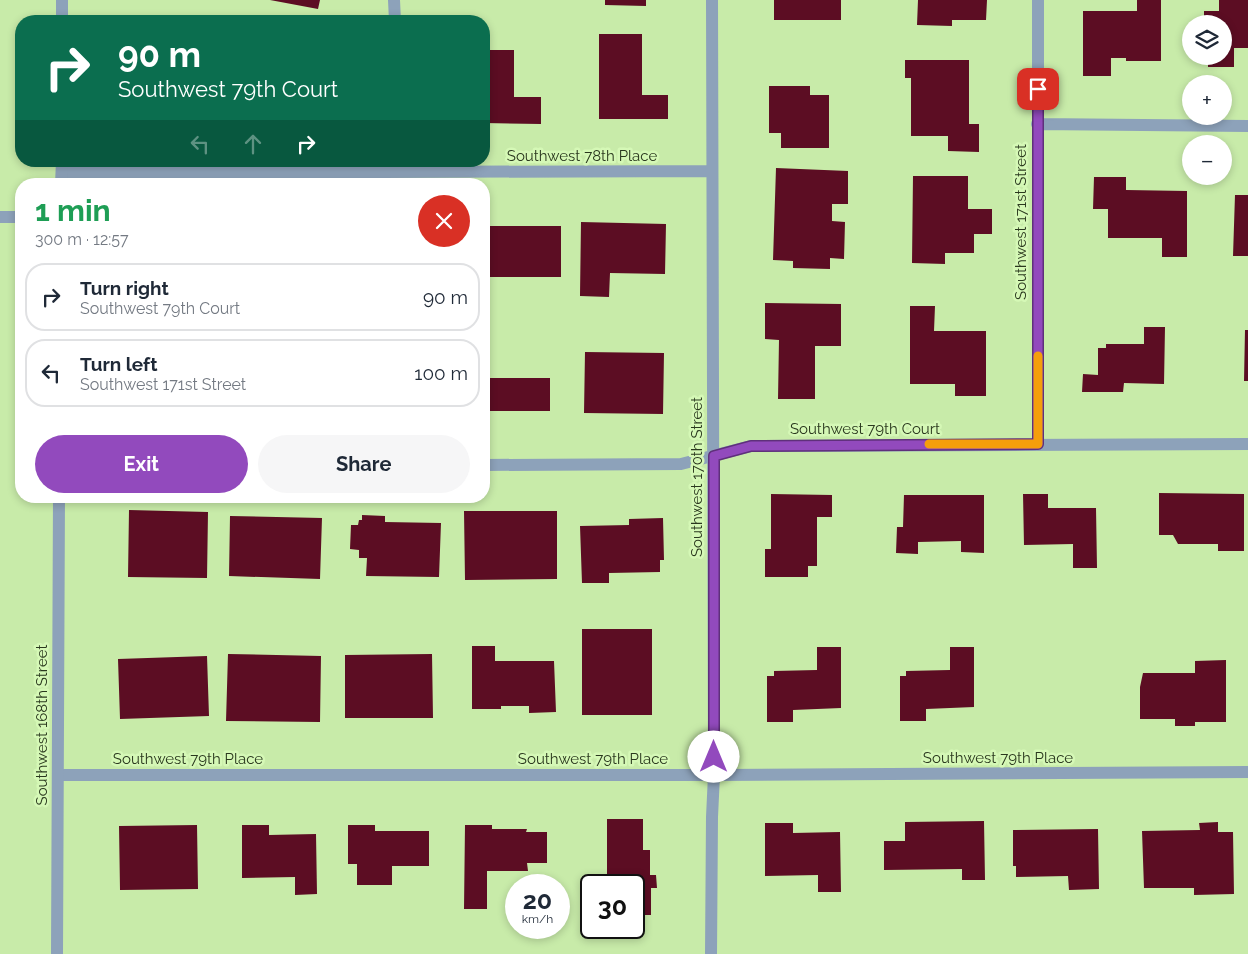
<!DOCTYPE html>
<meta charset="utf-8">
<style>
body{margin:0;font-family:Raleway,sans-serif;background:#f6f6f7;color:#1f2937;height:100vh;display:flex;flex-direction:column;font-size:19px;white-space:nowrap}
*{box-sizing:border-box;margin:0}
p{font-size:16px;color:#747a83}
.icon{flex:none;width:28px;height:28px;fill:none;stroke:currentColor;stroke-width:2;stroke-linecap:round;stroke-linejoin:round}
.map{position:relative;flex:1;overflow:hidden}
.details{position:absolute;left:15px;top:178px;width:475px;height:325px;display:flex;flex-direction:column;background:#fff;border-radius:20px;box-shadow:0 2px 8px #0003}
.details>*{flex:none}
.guide{position:absolute;left:15px;top:15px;width:475px;height:152px;border-radius:20px;box-shadow:0 2px 8px #0003;background:#0b6e4f;color:#fff;overflow:hidden}
.fabs{position:absolute;left:1182px;top:15px;display:grid;gap:10px}
.fabs a{display:grid;place-items:center;width:50px;height:50px;border-radius:50%;background:#fff;box-shadow:0 2px 8px #0003;font-size:25px}
.speed{position:absolute;left:505px;top:874px;display:flex;gap:10px;font-size:25px;font-weight:700;text-align:center}
.speed>*{display:grid;place-content:center;width:65px;height:65px;border-radius:50%;background:#fff;box-shadow:0 2px 8px #0003;line-height:1}
.speed small{font-size:12px;font-weight:400}
.speed .limit{border:2px solid #111;border-radius:8px;background:#fff;color:#111}
.pin{position:absolute;display:grid;place-items:center;width:42px;height:42px;color:#fff;margin:-21px;border-radius:10px;box-shadow:0 2px 8px #0006}
.me{position:absolute;width:55px;margin:-28px;rotate:0deg;stroke-linejoin:round;filter:drop-shadow(0 0 4px #0008)}
.turn{display:flex;align-items:center;gap:18px;height:105px;padding:0 20px;font-size:22px}
.turn .icon{width:65px;height:65px;stroke-width:2.5}
.turn b{display:block;font-size:35px;line-height:42px}
.lanes{display:flex;align-items:center;height:48px;padding:0 20px;background:#0003;justify-content:center;gap:25px;direction:ltr}
.lanes .off{opacity:.35}
.round{display:grid;place-items:center;flex:none;width:52px;height:52px;border-radius:26px;background:#f6f6f7}
.summary{display:flex;align-items:center;justify-content:space-between;height:85px;padding:0 20px}
h1{font-size:30px;font-weight:700;line-height:38px;color:#1e9e55}
.action{display:flex;gap:10px;margin-top:auto;padding:10px 20px}
.action a{flex:1;height:58px;border-radius:30px;background:#924abd;color:#fff;font-size:20px;font-weight:700;line-height:58px;text-align:center}
.action a+a{background:#f6f6f7;color:#1f2937}
ul{padding:0;list-style:none}
li{display:flex;align-items:center;gap:15px;height:68px;margin:0 10px 8px;padding:0 10px;border:2px solid #e0e1e3;border-radius:20px}
li div{flex:1}
li b{display:block;font-size:19px}
li em{font-style:normal}
.map>svg:first-child{display:block}
.building{fill:#5c0d23}
.lines{fill:none;stroke-linecap:round;stroke-linejoin:round}
.minor{stroke:#8da2ba;stroke-width:12}
.tertiary{stroke:#8da2ba;stroke-width:12}
.route-casing{stroke:#5f307b;stroke-width:12}
.route{stroke:#924abd;stroke-width:9}
.slow{stroke:#f59e0b;stroke-width:9}
.labels{text-anchor:middle;stroke-width:5;stroke-linejoin:round;paint-order:stroke}
.street-label{font-size:15px;fill:#2a381e;stroke:#d5f8b6}
</style>
<div class="map">
<svg width="1248" height="954" viewBox="0 0 1248 954">
<rect width="100%" height="100%" fill="#c8eba9"/>
<path class="building" d="M270 0H320L318 9Z
M605 0H646V6L605 5Z
M774 0H841V20H774Z
M918 0H987L986 20H952V26L917 25Z
M1137 0H1161V61H1126V58H1111V76H1083V11H1137Z
M1219 0H1248V48H1234V67H1208V56H1224V24H1204V11H1219Z
M599 34H642V95H668V119H599Z
M484 50H514V97H541V124L484 123Z
M905 60H969V124H979V152L948 151V136H911V78H905Z
M769 86H810V95H829V148H781V133H769Z
M776 168 848 171V204H832V221L845 222 844 259 830 258V269L793 268V261L773 260Z
M913 176H968V209H992V234H974V253H945V264L912 263Z
M1094 177H1126V190L1187 191V257H1162V238H1108V209H1093Z
M1235 195H1248V256H1233Z
M581 222 666 224 665 274 610 273 609 297 580 296Z
M484 226H561V277H484Z
M765 303 841 304V346H815V399H778L779 340 765 339Z
M910 306H935L934 331H986V396H955V384H910Z
M1144 327H1165L1164 384 1124 383 1123 392H1082L1083 374 1098 375V348H1106V344H1144Z
M1245 330H1248V381H1244Z
M484 340H490V378H550V411H484Z
M585 352 664 353 663 414 584 413Z
M1159 493 1244 494V551H1218V544H1178L1173 535H1159Z
M771 494 832 495V517H817V566H808V577H765V549H771Z
M1023 494H1048V508H1096L1097 568H1073V544L1024 545Z
M904 495H984V553L961 552V541L918 542V554L896 553 897 527H903Z
M129 510 208 512 207 578 128 577Z
M464 511H557V579L465 580Z
M362 515 385 516V522L441 523 439 577 366 576 367 558H359V550L350 549 351 525H358L359 520H362Z
M230 516 322 518 320 579 229 576Z
M663 518 664 560H660V572L609 573V583H582L580 526 629 525V519Z
M582 629H652V715H582Z
M472 646H495V661H554L556 712 529 713V706H501V709H472Z
M817 647H841V708L793 710V722H767V676H774V671L817 670Z
M950 647H974V707L926 709V721H900V676H906V671L950 670Z
M228 654 321 656 320 722 226 721Z
M432 654 433 718H345V655Z
M207 656 209 716 120 719 118 659Z
M1226 660V722H1195V726H1175V719H1140V687L1143 673H1195V661Z
M607 819H643V850H650V875H656L657 888H651V915H634V885H607Z
M984 821 985 880H962V869L884 870V841H905V822Z
M1218 822V832H1233L1234 894 1194 895V888H1144L1142 831 1200 830 1199 823Z
M765 823H793V833L840 832 841 892H818V875L765 876Z
M197 825 198 889 120 890 119 826Z
M242 825H269V835L316 834 317 894 295 895V877L242 878Z
M348 825H375V831H429V866H392V885H357V864H348Z
M465 825H492V829H527L526 832H547V863H527L528 871H487V909H464Z
M1098 829 1099 889 1069 890 1068 876 1016 877V866H1013V830Z
M582 888H591V912H585V906H583Z"/>
<g class="lines">
<path class="minor" d="M394 0 395 21
M1037 124 1248 126
M62 173 712 171
M0 217H21
M1038 444V0
M484 465 681 464 751 446 1248 444
M58 775H714L1248 772
M711 954 712 817 714 775 712 0"/>
<path class="tertiary" d="M62 21V0
M61 184 62 161
M57 954 59 496"/>
</g>
<g class="lines">
<defs>
<path id="route" d="M714 757V456L751 446 1038 444V89"/>
</defs>
<use href="#route" class="route-casing"/>
<use href="#route" class="route"/>
<path class="slow" d="M929 444H1038V356"/>
</g>
<g class="labels">
<g class="street-label">
<text x="582" y="161">Southwest 78th Place</text>
<text transform="translate(1021 222) rotate(-90)" y="5">Southwest 171st Street</text>
<text x="865" y="434">Southwest 79th Court</text>
<text transform="translate(697 477) rotate(-90)" y="5">Southwest 170th Street</text>
<text transform="translate(42 725) rotate(-90)" y="5">Southwest 168th Street</text>
<text x="998" y="763">Southwest 79th Place</text>
<text x="188" y="764">Southwest 79th Place</text>
<text x="593" y="764">Southwest 79th Place</text>
</g>
</g>
</svg>
<div class="fabs">
<a><svg class="icon" aria-label="layers" viewBox="0 0 24 24"><path d="M12 4l9 5-9 5-9-5zM3 14l9 5 9-5"/></svg></a>
<a>+</a>
<a>−</a>
</div>
<div class="speed"><div>20<small>km/h</small></div><div class="limit">30</div></div>
<div class="pin" style="left:1038px;top:89px;background:#d93025"><svg class="icon" aria-label="arrive" viewBox="0 0 24 24"><path d="M6 21V4h12l-3 4 3 4H6"/></svg></div>
<svg class="me" style="left:714px;top:757px" viewBox="-20 -20 40 40"><circle r="19" fill="#fff"/><path d="M0-13L10 11 0 6-10 11z" fill="#924abd"/></svg>
<div class="guide">
<div class="turn"><svg class="icon" aria-label="right" viewBox="0 0 24 24"><path d="M7 20v-9h11M14 6l5 5-5 5"/></svg><div><b>90 m</b>Southwest 79th Court</div></div>
<div class="lanes"><svg class="icon off" aria-label="left" viewBox="0 0 24 24"><path d="M17 20v-9H6M10 6l-5 5 5 5"/></svg><svg class="icon off" aria-label="ahead" viewBox="0 0 24 24"><path d="M12 20V5M6 11l6-6 6 6"/></svg><svg class="icon" aria-label="right" viewBox="0 0 24 24"><path d="M7 20v-9h11M14 6l5 5-5 5"/></svg></div>
</div>
<section class="details">
<div class="summary"><div><h1>1 min</h1><p>300 m · 12:57</p></div><a class="round" style="background:#d93025;color:#fff"><svg class="icon" aria-label="close" viewBox="0 0 24 24"><path d="M6 6l12 12M18 6L6 18"/></svg></a></div>
<ul>
<li><svg class="icon" aria-label="right" viewBox="0 0 24 24"><path d="M7 20v-9h11M14 6l5 5-5 5"/></svg><div><b>Turn right</b><p>Southwest 79th Court</p></div><em>90 m</em></li>
<li><svg class="icon" aria-label="left" viewBox="0 0 24 24"><path d="M17 20v-9H6M10 6l-5 5 5 5"/></svg><div><b>Turn left</b><p>Southwest 171st Street</p></div><em>100 m</em></li>
</ul>
<div class="action"><a>Exit</a><a>Share</a></div>
</section>
</div>
